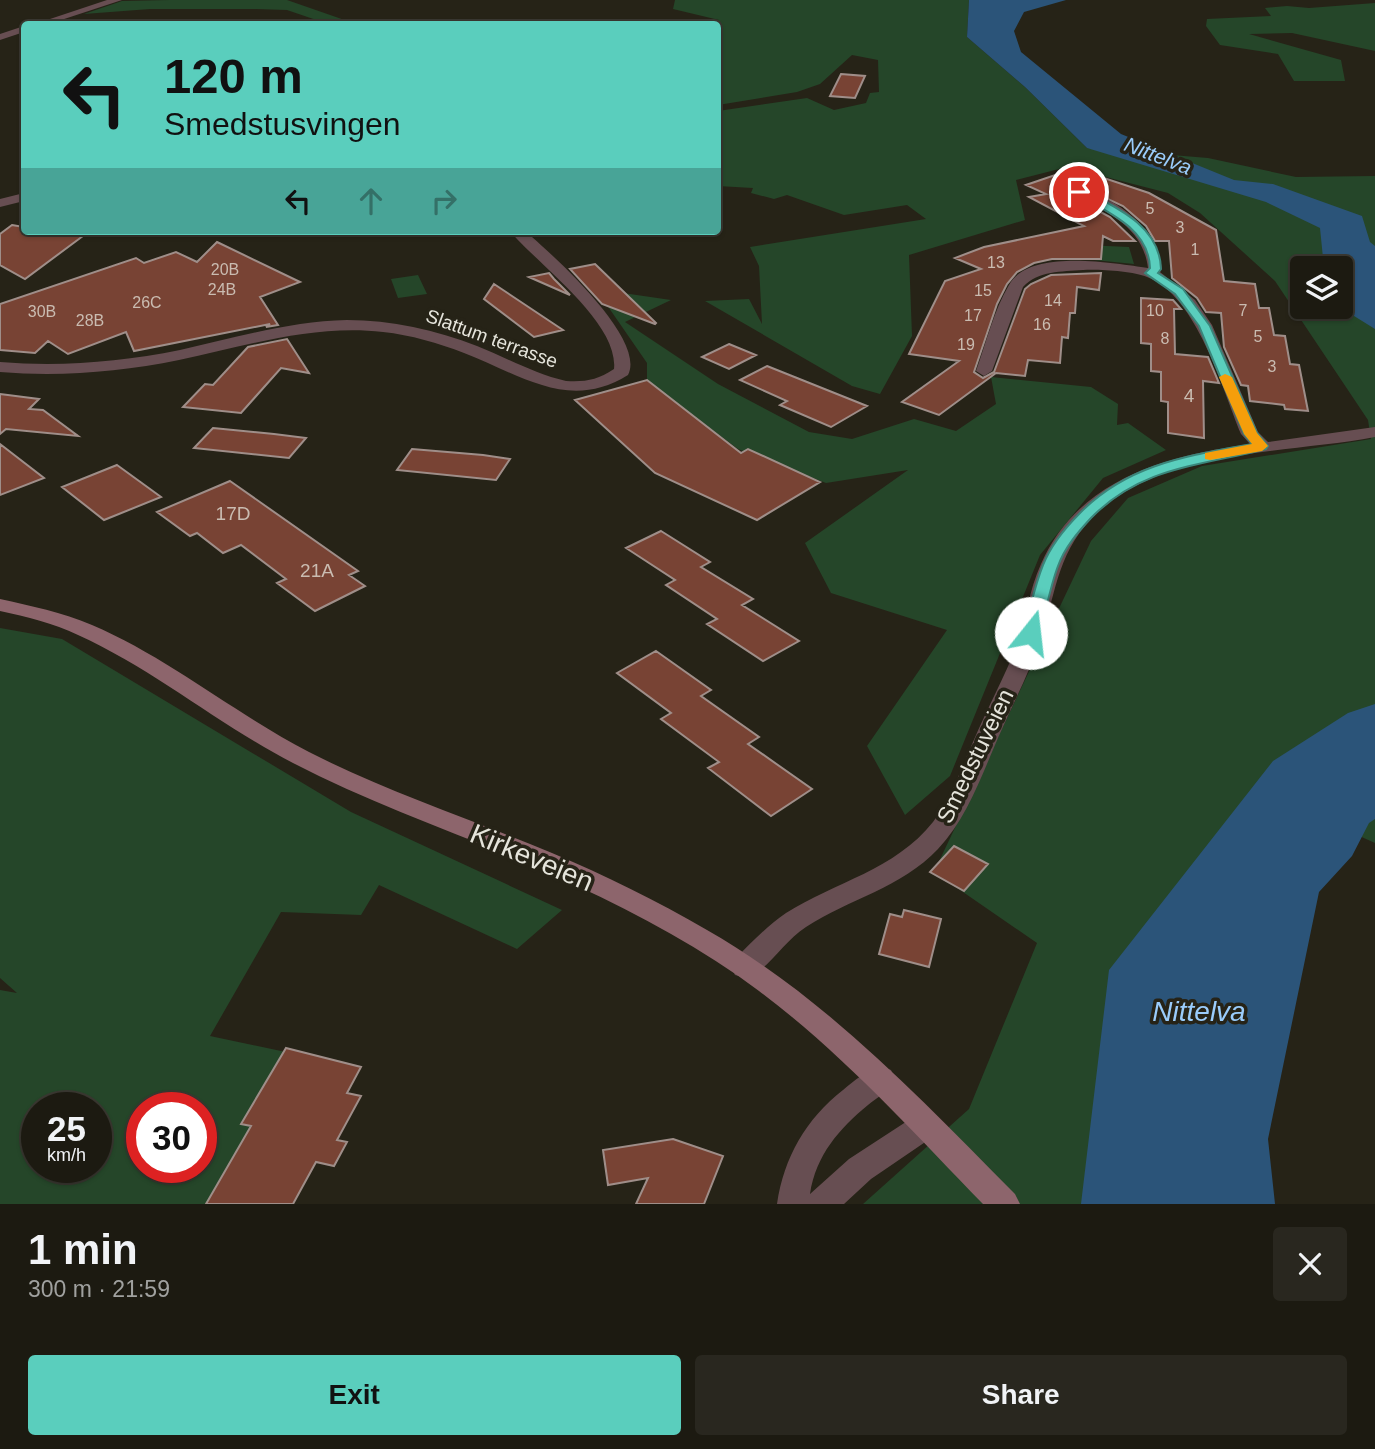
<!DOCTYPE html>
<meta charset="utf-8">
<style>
body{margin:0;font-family:Arial,sans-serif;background:#29271f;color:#f1f3f6;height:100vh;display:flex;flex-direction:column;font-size:26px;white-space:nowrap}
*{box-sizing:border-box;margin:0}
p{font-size:23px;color:#a0a19f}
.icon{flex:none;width:38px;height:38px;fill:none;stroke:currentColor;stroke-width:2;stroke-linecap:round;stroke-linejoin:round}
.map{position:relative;height:1204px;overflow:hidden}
.details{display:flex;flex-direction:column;background:#1c1a11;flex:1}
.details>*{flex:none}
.banner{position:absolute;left:21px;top:21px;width:700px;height:214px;border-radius:7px;box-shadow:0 2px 5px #0004,0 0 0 2px #3a3831;background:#5acebd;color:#111;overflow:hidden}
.tools{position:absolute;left:1290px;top:256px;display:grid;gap:14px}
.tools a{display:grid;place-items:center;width:63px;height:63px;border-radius:7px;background:#1c1a11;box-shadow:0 2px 5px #0004,0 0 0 2px #3a3831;font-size:35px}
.speed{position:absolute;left:21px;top:1092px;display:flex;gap:14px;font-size:35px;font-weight:700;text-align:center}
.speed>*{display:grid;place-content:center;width:91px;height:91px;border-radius:50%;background:#1c1a11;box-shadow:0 2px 5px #0004,0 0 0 2px #3a3831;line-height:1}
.speed small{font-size:18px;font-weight:400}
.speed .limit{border:10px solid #d22;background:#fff;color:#111}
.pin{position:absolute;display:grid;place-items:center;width:60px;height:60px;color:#fff;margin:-30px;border:4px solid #fff;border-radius:50%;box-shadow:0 2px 7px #0007}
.me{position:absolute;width:77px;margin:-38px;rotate:16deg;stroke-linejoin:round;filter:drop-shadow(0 0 5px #0008)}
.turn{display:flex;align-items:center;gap:24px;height:147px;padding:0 28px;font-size:32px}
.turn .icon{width:91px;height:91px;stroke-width:2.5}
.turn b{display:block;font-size:49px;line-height:60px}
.lanes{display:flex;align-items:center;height:66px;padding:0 28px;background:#0003;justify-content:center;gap:35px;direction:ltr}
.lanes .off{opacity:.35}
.round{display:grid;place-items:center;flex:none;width:74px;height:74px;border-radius:7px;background:#29271f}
.overview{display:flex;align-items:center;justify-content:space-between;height:119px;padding:0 28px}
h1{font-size:42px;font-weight:600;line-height:52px}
.cta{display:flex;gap:14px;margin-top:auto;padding:14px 28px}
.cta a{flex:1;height:80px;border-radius:7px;background:#5acebd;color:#111;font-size:28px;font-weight:600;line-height:80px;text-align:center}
.cta a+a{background:#29271f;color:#f1f3f6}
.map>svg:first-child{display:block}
.green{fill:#254629;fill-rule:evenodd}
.water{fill:#2b5479}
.building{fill:#784334;stroke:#9f8e89;stroke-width:2}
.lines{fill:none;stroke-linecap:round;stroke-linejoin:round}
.minor{fill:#674e52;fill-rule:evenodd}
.secondary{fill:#8d656c;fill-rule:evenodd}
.route{fill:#5acebd;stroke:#3a867b;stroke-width:2}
.slow{fill:#f59e0b}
.labels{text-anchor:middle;stroke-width:7;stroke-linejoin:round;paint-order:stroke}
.far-number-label{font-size:16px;fill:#cabcb1}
.far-street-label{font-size:19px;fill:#e5e4db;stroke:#262317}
.number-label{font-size:19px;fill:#cabcb1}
.far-water-label{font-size:21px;font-style:italic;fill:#9accfb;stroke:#262317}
.street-label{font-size:23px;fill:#e5e4db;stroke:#262317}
.near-street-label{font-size:28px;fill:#e5e4db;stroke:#262317}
.near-water-label{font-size:28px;font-style:italic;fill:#9accfb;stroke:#262317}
</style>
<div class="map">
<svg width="1375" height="1204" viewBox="0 0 1375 1204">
<rect width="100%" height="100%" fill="#262317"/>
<path class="green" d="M169 0H287L356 24H328L287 10 256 9H150L84 14 122 1Z
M675 0H969L967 37 1025 87 1087 148 1208 158 1296 177 1375 176V843L1337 826 1191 1204H863L969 1109 1037 943 934 872 1091 541 1128 498 1202 466 1371 439 1368 420 1275 281 1200 213 1168 193 1067 167 1016 180 1025 220 909 255 912 336 880 394 852 386 705 301 749 299 762 324 759 266 750 247 926 219 907 205 844 215 787 195 774 199 751 193 753 188 718 186V111L807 98 834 110 866 103 870 93 879 92 878 60 852 55 820 84 797 92 718 105V24H705L719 20 673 9ZM1302 268H1340V306H1302Z
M1375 3V51L1292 33 1249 34 1341 60 1345 81H1294L1278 54 1220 45 1206 26 1207 19 1271 16 1265 8 1287 6 1309 8Z
M1085 245 1129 247 1134 264 1084 259Z
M418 275 427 294 398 298 391 279Z
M623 293 671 300 625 322 718 384 809 432 852 439 914 419 956 431 996 404 991 377 1091 387 1118 404 1117 425 1128 423 1166 450 1103 478 1040 555 950 776 905 815 867 746 947 630 831 593 805 543 908 470 826 483 738 449 647 381V363L600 295Z
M0 628 62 639 351 812 562 910 517 949 379 885 361 915 281 912 210 1036 314 1058 239 1204H0V990L17 993 0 978ZM37 1108H96V1167H37ZM142 1108H201V1167H142Z"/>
<path class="water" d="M969 0H1066L1024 12 1014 31 1021 52 1121 134 1234 180 1273 184 1362 216 1370 242 1375 246V329L1338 306H1340V268H1324L1320 228 1266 202 1087 148 1025 87 967 37Z
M1375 704V819L1369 823 1352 856 1319 892 1268 1139 1275 1204H1081L1109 970 1273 761 1348 713Z"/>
<path class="building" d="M841 74 865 76 855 98 830 96Z
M1061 173 1085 182 1101 177 1149 193 1216 230 1224 281 1255 284 1259 308H1269L1274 335 1285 336 1290 364 1299 365 1308 411 1285 409 1284 405 1250 401 1248 386 1241 385 1224 347 1221 313 1206 312 1197 298 1172 278 1169 241H1155L1146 226 1123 206 1078 185 1072 187 1073 197 1110 217 1135 241H1113L1103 236 1101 259H1052L1034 263 1017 272 1007 284 997 304 974 372 983 378 994 372 1025 289 1031 284 1051 275 1101 273 1099 290 1077 287 1075 313H1070L1068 338 1062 337 1060 363 1028 360 1025 376 996 373 939 415 902 402 959 361 909 354 945 281 981 269 955 258 984 247 1084 226 1029 197 1046 194 1026 185Z
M12 225 24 227V231L87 233 25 279 0 265V234Z
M217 242 300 282 260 297 278 325 266 327 270 324 134 351 126 332 68 354 48 341 35 353 0 350V304L136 258 144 263 176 252 197 262Z
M595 264 656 323 655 324 602 304 570 269Z
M549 273 554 279 570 295 529 277Z
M494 284 563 330 534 337 484 299Z
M1141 298 1173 300 1181 309H1174L1175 354 1208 357 1219 383 1203 381 1204 438 1168 433V402L1161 401V372L1151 371V344L1141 343Z
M287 339 309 373 281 368 241 413 183 407 205 384 213 385 248 347Z
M729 344 756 355 729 369 702 357Z
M767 366 867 406 831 427 780 405 787 401 740 380Z
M647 380 741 453 748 449 820 482 757 520 655 473 575 400Z
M0 394 39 399 29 409 43 410 78 436 6 429 0 434Z
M213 428 274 434 306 438 289 458 194 448Z
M0 444 44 478 0 495Z
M412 449 483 455 510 459 496 480 397 470Z
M117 465 161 497 104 520 62 487Z
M230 481 358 571 349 575 365 586 315 611 277 583 286 579 241 545 223 553 197 533 190 536 157 512Z
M661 531 710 562 701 567 753 599 742 605 799 641 763 661 707 624 717 619 666 585 675 580 626 548Z
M656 651 711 690 701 696 759 737 748 744 812 789 771 816 708 768 719 762 661 719 671 713 617 673Z
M954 846 988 864 964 891 930 872Z
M904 910 941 919 929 967 879 954 890 914 902 917Z
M286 1048 361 1067 347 1093 361 1096 337 1140 347 1142 334 1166 316 1162 293 1204H206L251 1126 241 1124Z
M673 1139 723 1156 704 1204H636L648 1178 608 1185 603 1150Z"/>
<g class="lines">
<path class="minor" d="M107 0H122L49 24H35Z
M24 26V32L0 40V34Z
M1079 188C1118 199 1157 228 1162 269L1160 272 1195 300 1212 325 1258 432 1268 442 1375 427V437C1286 454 1167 448 1098 512 1058 550 1057 587 1042 636 1030 671 1013 704 998 738 981 777 967 818 938 849 901 888 849 899 806 927 786 940 772 963 755 974 748 979 742 977 735 975L731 967 735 959C751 943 767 926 786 913 835 882 895 870 933 822 951 798 961 769 973 742 987 709 1004 678 1017 645 1026 619 1029 590 1041 564 1078 479 1166 456 1250 444L1241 434C1222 388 1197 296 1147 277 1133 271 1098 269 1083 270 1061 272 1039 270 1023 287L992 371 984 376 976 371C986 343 994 310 1009 285 1029 248 1113 263 1148 268 1143 227 1108 212 1074 195V189Z
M24 193V201L0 207V199Z
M510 231H525C551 253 647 339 628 375 569 412 521 375 464 353 438 343 411 335 383 332 313 324 246 346 179 360 120 372 60 377 0 372V362C61 367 120 362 180 350 235 338 290 321 347 320 391 320 436 330 477 346 507 358 535 374 566 381 586 382 597 380 614 369 619 322 537 264 510 231Z
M880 1066 891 1070 895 1079C889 1091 878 1097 868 1105 839 1129 816 1155 810 1194L849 1159 915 1116 926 1112 937 1116 941 1125 937 1134 871 1179 844 1204H777C784 1157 806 1119 843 1090 855 1080 866 1071 880 1066Z"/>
<path class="secondary" d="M0 599C31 606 62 612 92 625 169 658 234 713 309 752 387 792 471 819 552 853 605 875 657 901 707 930 826 998 920 1098 1015 1194L1020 1204H983C911 1130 842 1053 759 991 703 949 640 915 577 886 484 841 385 811 293 763 219 725 155 670 78 635 53 623 27 617 0 611Z"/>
</g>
<path class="route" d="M1076 190H1083C1116 207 1160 226 1161 269L1158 273 1183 289 1210 326 1257 433 1268 446 1266 449C1200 466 1142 466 1091 518 1078 532 1065 547 1058 566 1050 587 1046 611 1040 633L1031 638 1023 633C1030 611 1034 587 1043 565 1051 545 1065 528 1080 513 1128 464 1187 456 1252 444L1244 434 1199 326 1175 294 1145 273 1150 268C1149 228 1106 211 1076 194Z"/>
<path class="slow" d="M1225 374 1232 377 1257 433 1268 446 1262 451 1210 460 1205 459V453L1252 444 1244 434 1219 377Z"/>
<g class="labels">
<g class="far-number-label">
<text x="1150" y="214">5</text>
<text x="1180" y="233">3</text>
<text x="1195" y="255">1</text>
<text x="996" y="268">13</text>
<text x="225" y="275">20B</text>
<text x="222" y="295">24B</text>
<text x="983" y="296">15</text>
<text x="1053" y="306">14</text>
<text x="147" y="308">26C</text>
<text x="1155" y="316">10</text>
<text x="1243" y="316">7</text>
<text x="42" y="317">30B</text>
<text x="973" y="321">17</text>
<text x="90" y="326">28B</text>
<text x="1042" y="330">16</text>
<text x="1258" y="342">5</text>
<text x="1165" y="344">8</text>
<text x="966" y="350">19</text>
<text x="1272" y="372">3</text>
</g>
<g class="far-street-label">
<text transform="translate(492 338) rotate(20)" y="7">Slattum terrasse</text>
</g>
<g class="number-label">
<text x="1189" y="402">4</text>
<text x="233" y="520">17D</text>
<text x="317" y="577">21A</text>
</g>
<g class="far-water-label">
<text transform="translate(1158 156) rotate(21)" y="7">Nittelva</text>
</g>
<g class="street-label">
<text transform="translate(975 756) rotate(-64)" y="8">Smedstuveien</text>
</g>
<g class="near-street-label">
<text transform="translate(532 857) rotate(23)" y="10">Kirkeveien</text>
</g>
<g class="near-water-label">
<text x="1199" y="1021">Nittelva</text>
</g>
</g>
</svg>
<div class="tools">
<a><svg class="icon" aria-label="layers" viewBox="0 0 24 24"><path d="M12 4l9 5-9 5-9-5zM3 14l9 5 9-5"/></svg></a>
</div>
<div class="speed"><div>25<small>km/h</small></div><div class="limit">30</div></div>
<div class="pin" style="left:1079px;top:192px;background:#d93025"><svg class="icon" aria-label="arrive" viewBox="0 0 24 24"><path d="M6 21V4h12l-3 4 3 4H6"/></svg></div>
<svg class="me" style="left:1031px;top:633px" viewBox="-20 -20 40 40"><circle r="19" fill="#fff"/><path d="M0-13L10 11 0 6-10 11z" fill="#5acebd"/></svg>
<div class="banner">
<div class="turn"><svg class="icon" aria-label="left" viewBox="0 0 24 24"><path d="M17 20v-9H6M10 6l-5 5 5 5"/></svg><div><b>120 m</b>Smedstusvingen</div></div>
<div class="lanes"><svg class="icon" aria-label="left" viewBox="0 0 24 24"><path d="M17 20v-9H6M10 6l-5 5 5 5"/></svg><svg class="icon off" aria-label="ahead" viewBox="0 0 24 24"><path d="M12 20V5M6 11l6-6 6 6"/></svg><svg class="icon off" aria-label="right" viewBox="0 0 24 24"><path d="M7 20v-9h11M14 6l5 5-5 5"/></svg></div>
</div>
</div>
<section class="details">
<div class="overview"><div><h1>1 min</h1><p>300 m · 21:59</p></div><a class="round"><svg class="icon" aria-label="close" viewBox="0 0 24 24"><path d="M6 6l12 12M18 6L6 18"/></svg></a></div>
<div class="cta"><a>Exit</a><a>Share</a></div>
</section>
